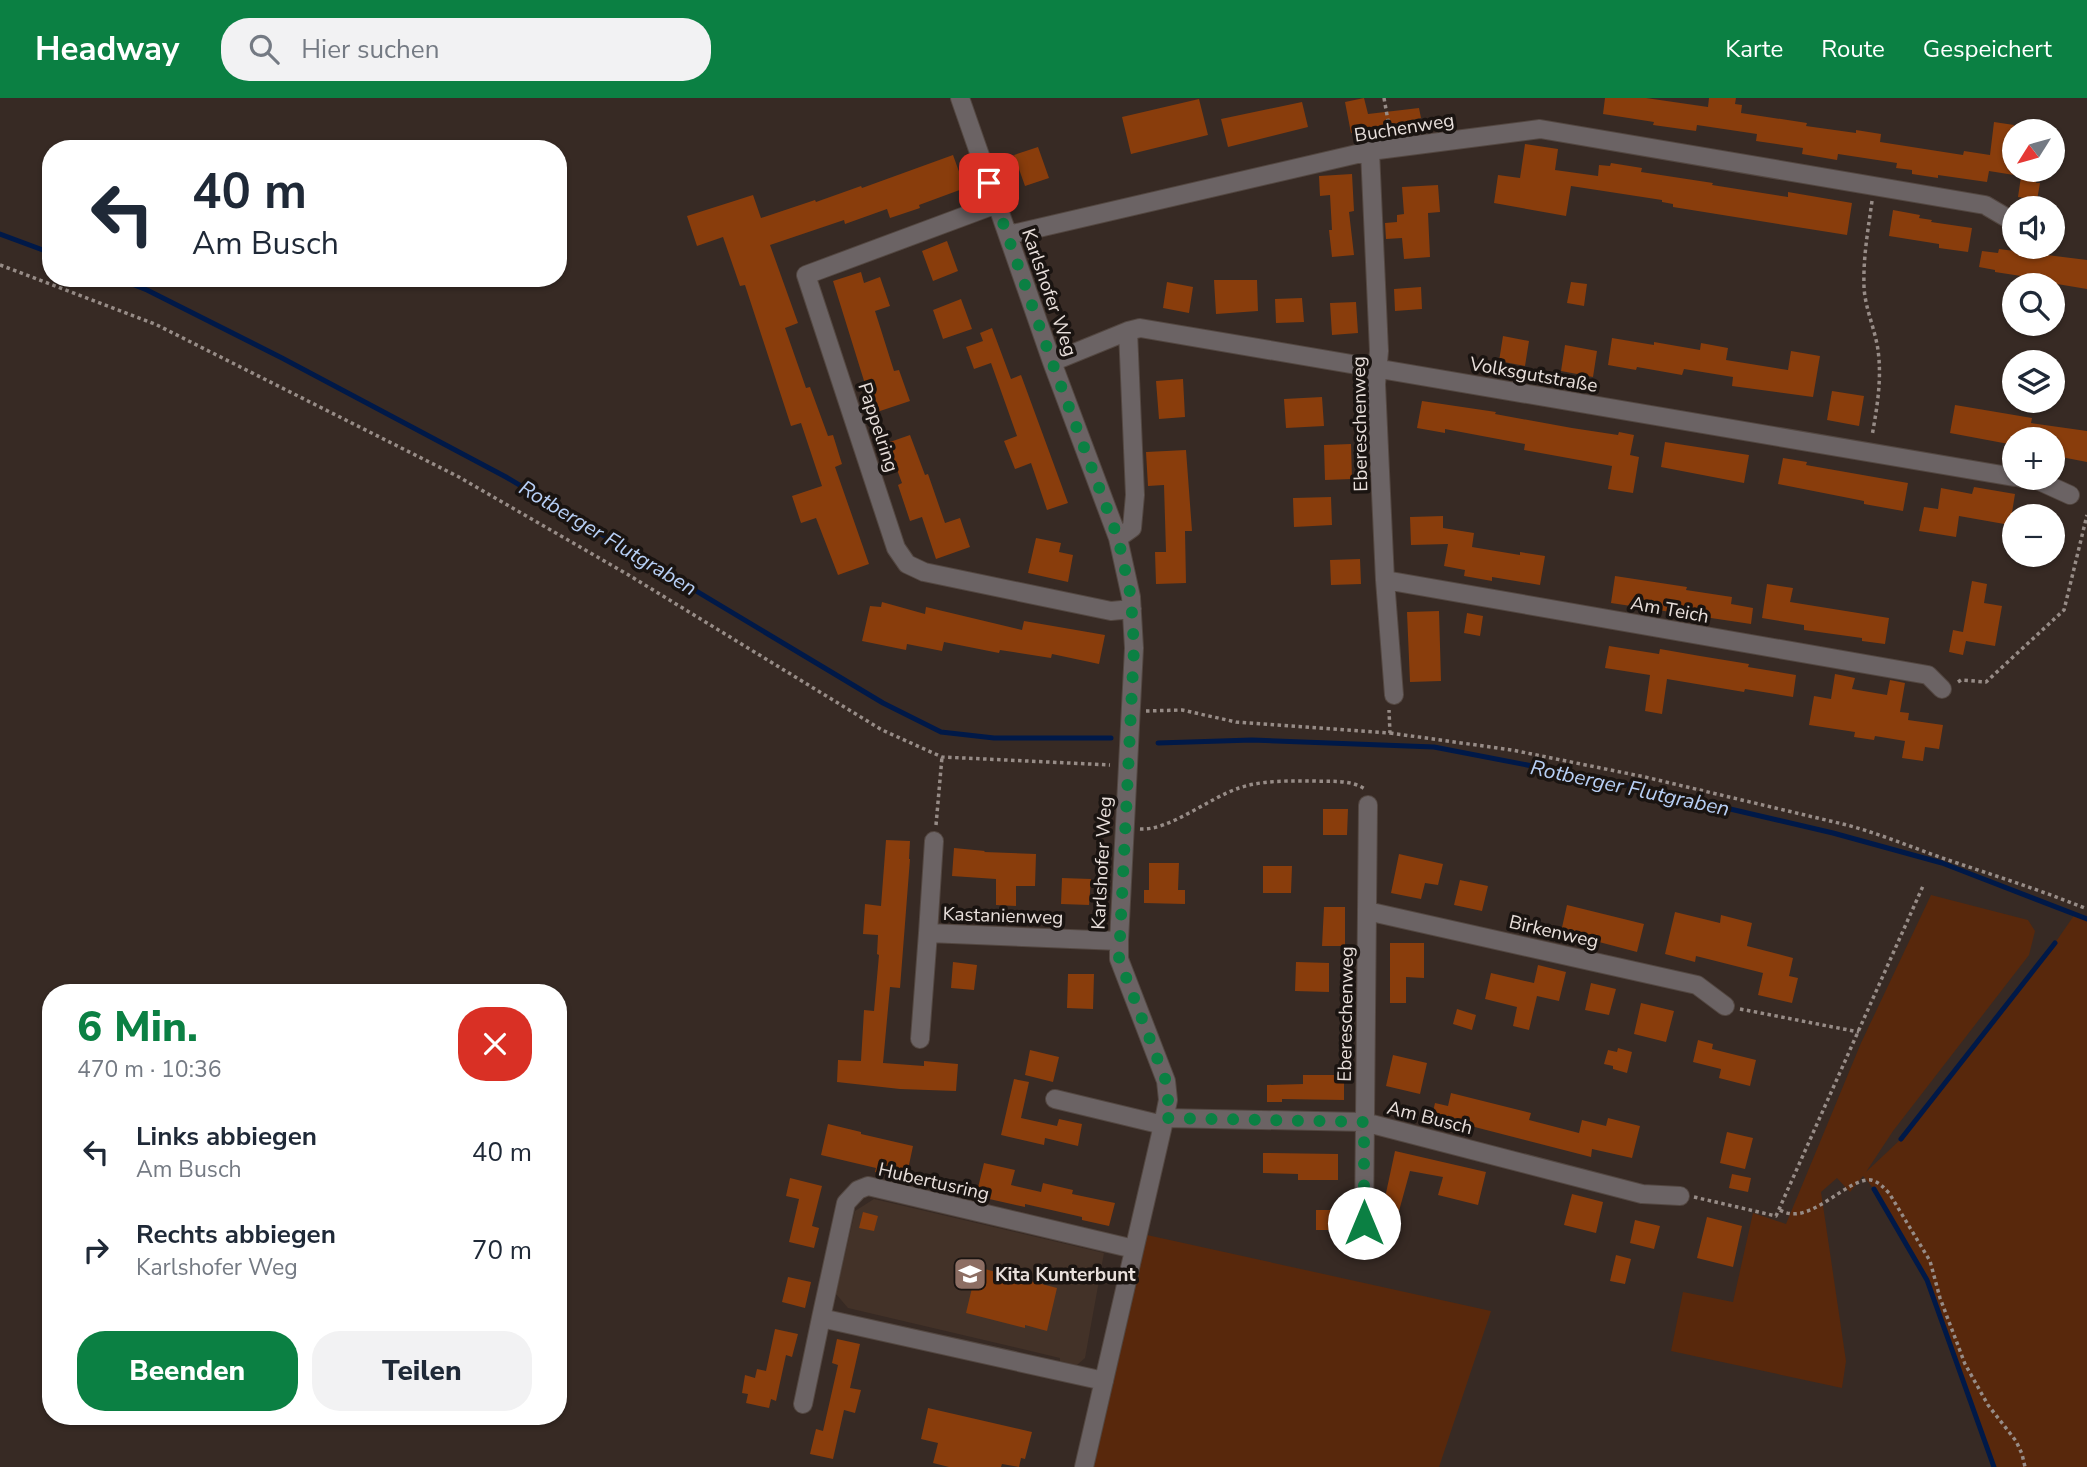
<!DOCTYPE html>
<html lang="de">
<meta charset="utf-8">
<style>
body{margin:0;font-family:"Nunito Sans",sans-serif;background:#f2f2f3;color:#1f2937;height:100vh;display:flex;flex-direction:column;font-size:26px;white-space:nowrap}
*{box-sizing:border-box;margin:0}
p{font-size:23px;color:#747a83}
.icon{flex:none;width:38px;height:38px;fill:none;stroke:currentColor;stroke-width:2;stroke-linecap:round;stroke-linejoin:round}
.map{position:relative;flex:1;overflow:hidden}
.drawer{position:absolute;left:42px;top:886px;width:525px;height:441px;display:flex;flex-direction:column;background:#fff;border-radius:28px;box-shadow:0 2px 5px #0004}
.drawer>*{flex:none}
.hud{position:absolute;left:42px;top:42px;width:525px;height:147px;border-radius:28px;box-shadow:0 2px 5px #0004;background:#fff;color:#1f2937;overflow:hidden}
.needle{width:46px;rotate:233deg}
.controls{position:absolute;left:2002px;top:21px;display:grid;gap:14px}
.controls a{display:grid;place-items:center;width:63px;height:63px;border-radius:50%;background:#fff;box-shadow:0 2px 5px #0004;font-size:35px}
.pin{position:absolute;display:grid;place-items:center;width:60px;height:60px;color:#fff;margin:-30px;border-radius:14px;box-shadow:0 4px 10px #0006}
.me{position:absolute;width:77px;margin:-38px;rotate:0deg;stroke-linejoin:round;filter:drop-shadow(0 0 5px #0008)}
.turn{display:flex;align-items:center;gap:24px;height:147px;padding:0 35px;font-size:32px}
.turn .icon{width:91px;height:91px;stroke-width:2.5}
.turn b{display:block;font-size:49px;line-height:60px}
.round{display:grid;place-items:center;flex:none;width:74px;height:74px;border-radius:28px;background:#f2f2f3}
.overview{display:flex;align-items:center;justify-content:space-between;height:119px;padding:0 35px}
h1{font-size:42px;font-weight:800;line-height:52px;color:#0b8043}
.action{display:flex;gap:14px;margin-top:auto;padding:14px 35px}
.action a{flex:1;height:80px;border-radius:28px;background:#0b8043;color:#fff;font-size:28px;font-weight:800;line-height:80px;text-align:center}
.action a+a{background:#f2f2f3;color:#1f2937}
ul{padding:0;list-style:none}
li{display:flex;align-items:center;gap:21px;height:98px;padding:0 35px}
li div{flex:1}
li b{display:block;font-size:26px}
li em{font-style:normal}
header{display:flex;align-items:center;gap:42px;box-sizing:border-box;height:98px;padding:0 35px;background:#0b8043;color:#fff}
header strong{font-size:33px}
nav{display:flex;gap:38px;margin-inline-start:auto;font-size:24px}
.search{width:490px;height:63px;background:#f2f2f3;display:flex;align-items:center;gap:18px;box-sizing:border-box;padding:0 24px;border-radius:28px;color:#747a83;font-size:26px}
.map>svg:first-child{display:block}
.built{fill:#433228}
.green{fill:#58280c}
.lines{fill:none;stroke-linecap:round;stroke-linejoin:round}
.stream{stroke:#001948;stroke-width:5}
.building{fill:#893d0c}
.minor-casing{stroke:#534741;stroke-width:20}
.path{stroke:#978c87;stroke-width:3.5;stroke-dasharray:3.5 3.5;stroke-linecap:butt}
.minor{stroke:#6b6364;stroke-width:18}
.route{stroke:#0b8043;stroke-width:12;stroke-dasharray:0 21.6}
.labels{text-anchor:middle;stroke-width:7;stroke-linejoin:round;paint-order:stroke}
.street-label{font-size:19px;fill:#e8dfdb;stroke:#1a1411}
.poi-label{font-size:19px;font-weight:bold;fill:#e8dfdb;stroke:#1a1411;text-anchor:start}
.water-label{font-size:21px;font-style:italic;fill:#b7cff5;stroke:#1a1411}
</style>
<header>
<strong>Headway</strong>
<div class="search"><svg class="icon" aria-label="search" viewBox="0 0 24 24"><circle cx="10" cy="10" r="6"/><path d="M15 15l6 6"/></svg>Hier suchen</div>
<nav><a>Karte</a><a>Route</a><a>Gespeichert</a></nav>
</header>
<div class="map">
<svg width="2087" height="1369" viewBox="0 0 2087 1369">
<rect width="100%" height="100%" fill="#372a24"/>
<path class="built" d="M874 1101 1104 1155 1085 1260 1077 1267 1060 1263V1260L848 1210 836 1196 855 1113Z"/>
<path class="green" d="M1931 797 2028 822 2035 833 2029 857 1893 1033 1866 1074 1901 1041 2055 845 2075 816 2087 821V1369H1994L1927 1182 1874 1091 1863 1078 1850 1094 1837 1080 1821 1094 1846 1263 1842 1290 1671 1253 1683 1194 1733 1204 1753 1115 1786 1126 1861 945Z
M1147 1137 1491 1213 1439 1369H1093Z"/>
<g class="lines">
<path class="stream" d="M0 136 51 155
M117 180 147 192 282 260 506 379 883 605 941 634 994 640H1111
M1158 645 1252 642 1434 649 1610 683 1833 735 1942 765 2087 821
M1901 1041 2055 845
M1874 1091 1927 1182 1994 1369"/>
</g>
<path class="building" d="M1364 0 1368 16 1419 10 1421 20 1351 35 1345 4Z
M1605 0H1646L1708 9 1709 0H1736L1735 6 1742 7 1741 15 1807 25 1806 28 1856 35V32L1881 36 1880 44 1963 57 1964 53 1990 57 1994 24 2014 27 2010 52H2014V77L1989 73 1987 84 1938 77V80L1912 76V72L1896 70 1897 65 1838 56 1837 62 1802 56 1803 50 1756 43 1757 36 1697 27 1696 33 1653 27 1654 24 1603 16Z
M1199 1 1208 37 1131 56 1122 19Z
M1302 4 1308 29 1228 49 1221 21Z
M1525 46 1558 51 1555 72 1598 78 1599 67 1610 68 1611 65 1642 70 1641 74 1713 85 1712 87 1788 99V94L1852 105 1847 137 1673 109V106L1662 104V102L1571 88 1566 118 1494 105 1498 77 1520 80Z
M1038 49 1049 80 1025 88 1014 57Z
M953 57 965 90 919 107 920 110 890 120 887 111 845 126 844 122 770 147 798 225 785 230 806 290 810 289 828 338 833 337 842 366 835 369 869 466 838 477 816 420 801 425 792 398 822 388 801 325 791 328 745 187 740 188 723 139 697 148 687 118 753 97 761 120 815 102 816 104 861 88 862 90Z
M2022 72H2038L2036 85H2040L2037 102 2018 99Z
M1352 76 1354 113 1349 114 1354 157 1332 159 1329 132H1332L1330 97 1320 98 1319 78Z
M1438 87 1440 114 1428 115 1430 159 1404 161 1402 140 1386 141 1385 125 1397 124V117L1404 116 1402 89Z
M1893 112 1920 117 1919 120 1932 122 1931 124 1972 130 1968 154 1939 150V146L1889 138Z
M947 143 958 173 933 183 922 153Z
M1999 151 2087 162V191L2039 183 2040 181 1995 174V172L1979 169 1982 153 1998 155Z
M861 174 864 185 880 179 890 208 875 213 894 273 899 272 910 303 874 315 833 183Z
M1214 182H1257L1258 213 1216 216Z
M1167 184 1193 189 1189 215 1163 210Z
M1571 184 1587 186 1584 208 1567 205Z
M1421 189 1422 211 1395 213 1394 191Z
M1302 200 1304 224 1276 225 1275 201Z
M961 201 972 231 943 241 933 212Z
M1356 204 1358 235 1332 237 1330 205Z
M992 230 1011 281 1021 277 1068 405 1047 412 1031 365 1015 371 1004 343 1017 338 991 265 974 271 966 249 983 243 980 235Z
M1503 238 1529 243 1525 268 1499 263Z
M1612 240 1654 247V244L1700 252 1701 245 1728 250 1726 262 1788 272 1791 253 1820 258 1813 299 1732 288 1733 279 1684 271 1682 277 1637 269 1636 272 1608 267Z
M1565 247 1597 253 1593 279 1561 273Z
M1183 281 1185 319 1159 321 1156 283Z
M1832 293 1864 298 1859 328 1827 322Z
M1322 299 1324 328 1286 330 1284 301Z
M1422 303 1496 314 1495 316 1572 330 1618 337 1619 334 1634 337 1630 357 1639 359 1633 395 1608 391 1612 368 1524 352 1525 346 1514 344 1445 331V335L1417 330Z
M1955 307 2032 320 2031 325 2087 333V364L2056 358 2059 341H2014V347L1950 335Z
M910 337 925 377 928 376 945 425 960 420 970 449 936 461 922 419 910 423 898 387 902 385 887 345Z
M1665 344 1749 357 1744 385 1661 369Z
M1351 346 1352 381 1325 382 1324 347Z
M1186 352 1192 433H1185L1186 485 1156 486 1155 454H1166L1164 387 1148 388 1146 354Z
M1783 360 1807 364 1806 367 1908 385 1903 413 1864 406V403L1778 386Z
M1974 389 2015 396 2010 427 1959 418 1956 439 1919 433 1924 409 1938 411 1941 390 1972 396Z
M1331 399 1332 427 1294 429 1293 400Z
M1443 418V430L1474 435 1472 449 1520 457V454L1545 458 1540 487 1492 479V483L1464 478 1465 472 1444 468 1448 446 1411 447 1410 419Z
M1036 440 1061 445 1059 454 1073 457 1068 484 1028 475Z
M1360 461 1361 486 1331 487 1330 462Z
M1615 478 1687 489 1686 492 1732 499 1731 506 1753 510 1751 526 1611 505Z
M1972 483 1987 486 1984 505 2002 508 1995 548 1966 543 1963 557 1949 554 1953 532 1963 534Z
M1767 486 1793 490 1790 504 1889 520 1885 546 1862 543V540L1804 532V527L1762 520Z
M882 504 925 516 926 509 1022 532 1024 523 1105 537 1099 566 1052 556 1051 560 1000 552 999 555 944 544 942 553 907 546 906 552 862 543 870 508 881 509Z
M1439 513 1441 583 1410 584 1407 514Z
M1467 515 1483 518 1480 538 1464 535Z
M1609 548 1659 556 1660 551 1700 558 1749 566 1748 569 1796 577 1793 599 1745 591 1744 594 1667 581 1662 616 1645 613 1650 577 1605 570Z
M1835 576 1855 580 1852 591 1887 597 1890 582 1905 585 1900 614 1909 615 1908 622 1943 627 1939 651 1925 649 1923 663 1902 660 1905 643 1875 638 1874 642 1854 639 1855 634 1809 627 1814 598 1831 601Z
M1323 711H1348L1347 737H1323Z
M886 742 910 743 909 761H910L900 890 890 889 883 965 924 968V963L958 966 956 993 900 991 837 984 838 962 861 963 864 912 874 913 879 857 877 856 878 837 863 836 865 806 881 808Z
M954 750 985 753 984 754 1036 756 1035 788H1016V808L996 807V781L952 778Z
M1399 756 1443 766 1438 787 1425 785 1421 801 1391 795Z
M1149 765H1179L1178 792H1185V806L1144 805V792H1149Z
M1263 768H1292L1291 795H1263Z
M1062 780 1091 781 1089 807 1061 806Z
M1460 782 1488 788 1482 813 1454 807Z
M1567 807 1644 826 1637 854 1561 834Z
M1324 809H1345V848H1322Z
M1675 814 1720 825 1721 817 1752 825 1747 848 1793 860 1789 878 1798 880 1792 905 1758 897 1763 875 1696 858 1695 864 1665 856Z
M1390 845H1424V880L1406 879V905H1390Z
M953 864 977 867 974 892 951 890Z
M1296 864 1329 865V894L1295 893Z
M1538 867 1566 874 1559 903 1537 898 1529 932 1513 928 1517 909 1485 901 1491 875 1534 885Z
M1068 876H1094L1093 911 1067 910Z
M1591 885 1616 891 1609 917 1585 912Z
M1641 905 1674 913 1666 944 1634 936Z
M1457 911 1476 917 1472 932 1453 926Z
M1698 942 1713 946 1712 951 1756 962 1750 988 1719 980 1721 971 1693 964Z
M1618 950 1632 954 1627 975 1613 971V968L1604 966 1608 952 1617 954Z
M1030 952 1059 959 1053 984 1025 977Z
M1393 957 1427 965 1420 996 1386 988Z
M1303 977H1344V1002L1282 1001V1004H1267V987L1303 986Z
M1014 981 1029 984 1021 1020 1057 1028 1059 1021 1082 1026 1078 1048 1045 1040 1044 1047 1001 1037Z
M1451 995 1531 1015 1529 1022 1579 1035 1582 1022 1606 1028 1608 1020 1640 1028 1632 1060 1592 1051 1591 1059 1432 1018 1435 1005 1448 1008Z
M828 1026 861 1034V1036L913 1048 906 1081 875 1074 876 1070 821 1057Z
M1727 1034 1753 1040 1745 1071 1720 1065Z
M1395 1053 1486 1074 1478 1107 1438 1097 1443 1079 1410 1073 1399 1113 1383 1109Z
M1263 1055 1338 1056V1082H1298V1076L1263 1075Z
M984 1065 1015 1072 1011 1087 1041 1094 1043 1085 1073 1092 1072 1096 1115 1105 1109 1128 1082 1122V1119L1025 1106V1109L976 1098Z
M1732 1076 1751 1080 1748 1094 1729 1090Z
M790 1080 822 1088 812 1128 819 1130 814 1150 789 1144 799 1101 786 1098Z
M1572 1096 1603 1104 1596 1135 1564 1127Z
M1316 1112H1338V1132H1316Z
M863 1114 878 1118 874 1133 859 1130Z
M1707 1119 1742 1128 1733 1169 1697 1160Z
M1635 1122 1660 1128 1654 1151 1630 1145Z
M1616 1157 1631 1161 1625 1186 1610 1183Z
M977 1169 1057 1190 1047 1233 1025 1227V1230L966 1215Z
M788 1179 811 1184 805 1210 782 1204Z
M775 1231 798 1236 792 1259 786 1257 776 1303 771 1301 769 1310 746 1305 748 1296 742 1295 745 1277 755 1280 757 1271 766 1273Z
M837 1241 860 1246 850 1290 861 1292 855 1315 844 1312 833 1361 810 1356 816 1331 823 1333 838 1267 832 1265Z
M928 1310 1032 1334 1025 1361 1021 1360 1019 1369 1002 1366 1001 1369H949L933 1365 938 1345 921 1341Z"/>
<g class="lines">
<defs>
<path id="minor" d="M960 0 1052 264 1118 440 1131 499 1134 550 1119 843V861L1166 983 1168 1002 1163 1027 1084 1369
M1370 53 1379 253 1376 286 1385 482 1394 597
M997 106 806 177 896 450 907 466 924 474 1111 513 1132 511
M1008 137 1370 53 1540 31 1985 107 2014 124
M1052 264 1128 233 1140 230 2014 379
M2021 380 2037 382 2070 397
M1118 440 1132 430 1135 397 1128 233
M1385 482 1928 577 1942 591
M1367 813 1697 887 1725 908
M928 835 934 743
M920 941 928 835 1119 843
M1055 1001 1163 1027
M1165 1020 1364 1024 1642 1096 1680 1098
M1364 1125 1368 707
M1104 1283 821 1220 846 1105 858 1092 868 1088 1134 1151
M803 1306 821 1220"/>
</defs>
<use href="#minor" class="minor-casing"/>
<path class="path" d="M1384 0 1390 34
M1872 103C1868 132 1863 160 1864 189 1865 210 1875 231 1878 252 1882 281 1877 310 1872 338
M0 167 155 226 459 379 627 476 882 632 942 659 1110 667
M1958 584 1961 582 1986 584 2064 512 2087 417
M1146 613 1182 612 1236 624 1390 635 1389 612
M1390 635 1512 652 1645 679 1847 727C1884 737 1918 752 1954 764 1999 779 2043 793 2087 811
M936 727 942 659
M1140 731C1169 733 1209 700 1239 690 1263 682 1288 683 1313 683 1332 684 1349 681 1365 691
M1740 911 1859 934
M1694 1099 1776 1118 1923 788
M1780 1112C1809 1130 1847 1079 1871 1082 1879 1084 1883 1089 1889 1095L1930 1163 1940 1200 1965 1266 1988 1307 2016 1343 2022 1356 2025 1369"/>
<use href="#minor" class="minor"/>
</g>
<g class="lines">
<path class="route" d="M989 85 1052 264 1118 440 1131 499 1134 550 1119 861 1166 983 1168 1002 1165 1020 1364 1024V1125"/>
</g>
<defs>
<symbol id="school-square" viewBox="-11 -11 22 22"><rect x="-9" y="-9" width="18" height="18" rx="4" fill="#8d6e63" stroke="#1a1411"/><path d="M0-5L7-2L0 1L-7-2ZM-4 1L0 2.5L4 1V4Q0 6-4 4Z" fill="#fff"/></symbol>
</defs>
<g fill-rule="evenodd">
<use href="#school-square" x="951" y="1157" width="38" height="38"/>
</g>
<g class="labels">
<g class="street-label">
<text transform="translate(1404 29) rotate(-9)" y="7">Buchenweg</text>
<text transform="translate(1050 194) rotate(71)" y="7">Karlshofer Weg</text>
<text transform="translate(1534 276) rotate(10)" y="7">Volksgutstraße</text>
<text transform="translate(1359 326) rotate(-91)" y="7">Ebereschenweg</text>
<text transform="translate(879 329) rotate(72)" y="7">Pappelring</text>
<text transform="translate(1670 511) rotate(10)" y="7">Am Teich</text>
<text transform="translate(1101 765) rotate(-87)" y="7">Karlshofer Weg</text>
<text transform="translate(1003 817) rotate(2)" y="7">Kastanienweg</text>
<text transform="translate(1554 833) rotate(13)" y="7">Birkenweg</text>
<text transform="translate(1345 916) rotate(-89)" y="7">Ebereschenweg</text>
<text transform="translate(1430 1019) rotate(14)" y="7">Am Busch</text>
<text transform="translate(934 1083) rotate(13)" y="7">Hubertusring</text>
</g>
<g class="poi-label">
<text x="995" y="1183">Kita Kunterbunt</text>
</g>
<g class="water-label">
<text transform="translate(608 440) rotate(31)" y="7">Rotberger Flutgraben</text>
<text transform="translate(1630 690) rotate(12)" y="7">Rotberger Flutgraben</text>
</g>
</g>
</svg>
<div class="controls">
<a><svg class="needle" viewBox="-14 -14 28 28"><path d="M0-13l5 13h-10z" fill="#e53935"/><path d="M0 13l5-13h-10z" fill="#747a83"/></svg></a>
<a><svg class="icon" aria-label="sound" viewBox="0 0 24 24"><path d="M4 9h4l5-4v14l-5-4H4zM17 9q2 3 0 6"/></svg></a>
<a><svg class="icon" aria-label="search" viewBox="0 0 24 24"><circle cx="10" cy="10" r="6"/><path d="M15 15l6 6"/></svg></a>
<a><svg class="icon" aria-label="layers" viewBox="0 0 24 24"><path d="M12 4l9 5-9 5-9-5zM3 14l9 5 9-5"/></svg></a>
<a>+</a>
<a>−</a>
</div>
<div class="pin" style="left:989px;top:85px;background:#d93025"><svg class="icon" aria-label="arrive" viewBox="0 0 24 24"><path d="M6 21V4h12l-3 4 3 4H6"/></svg></div>
<svg class="me" style="left:1364px;top:1125px" viewBox="-20 -20 40 40"><circle r="19" fill="#fff"/><path d="M0-13L10 11 0 6-10 11z" fill="#0b8043"/></svg>
<div class="hud">
<div class="turn"><svg class="icon" aria-label="left" viewBox="0 0 24 24"><path d="M17 20v-9H6M10 6l-5 5 5 5"/></svg><div><b>40 m</b>Am Busch</div></div>
</div>
<section class="drawer">
<div class="overview"><div><h1>6 Min.</h1><p>470 m · 10:36</p></div><a class="round" style="background:#d93025;color:#fff"><svg class="icon" aria-label="close" viewBox="0 0 24 24"><path d="M6 6l12 12M18 6L6 18"/></svg></a></div>
<ul>
<li><svg class="icon" aria-label="left" viewBox="0 0 24 24"><path d="M17 20v-9H6M10 6l-5 5 5 5"/></svg><div><b>Links abbiegen</b><p>Am Busch</p></div><em>40 m</em></li>
<li><svg class="icon" aria-label="right" viewBox="0 0 24 24"><path d="M7 20v-9h11M14 6l5 5-5 5"/></svg><div><b>Rechts abbiegen</b><p>Karlshofer Weg</p></div><em>70 m</em></li>
</ul>
<div class="action"><a>Beenden</a><a>Teilen</a></div>
</section>
</div>
